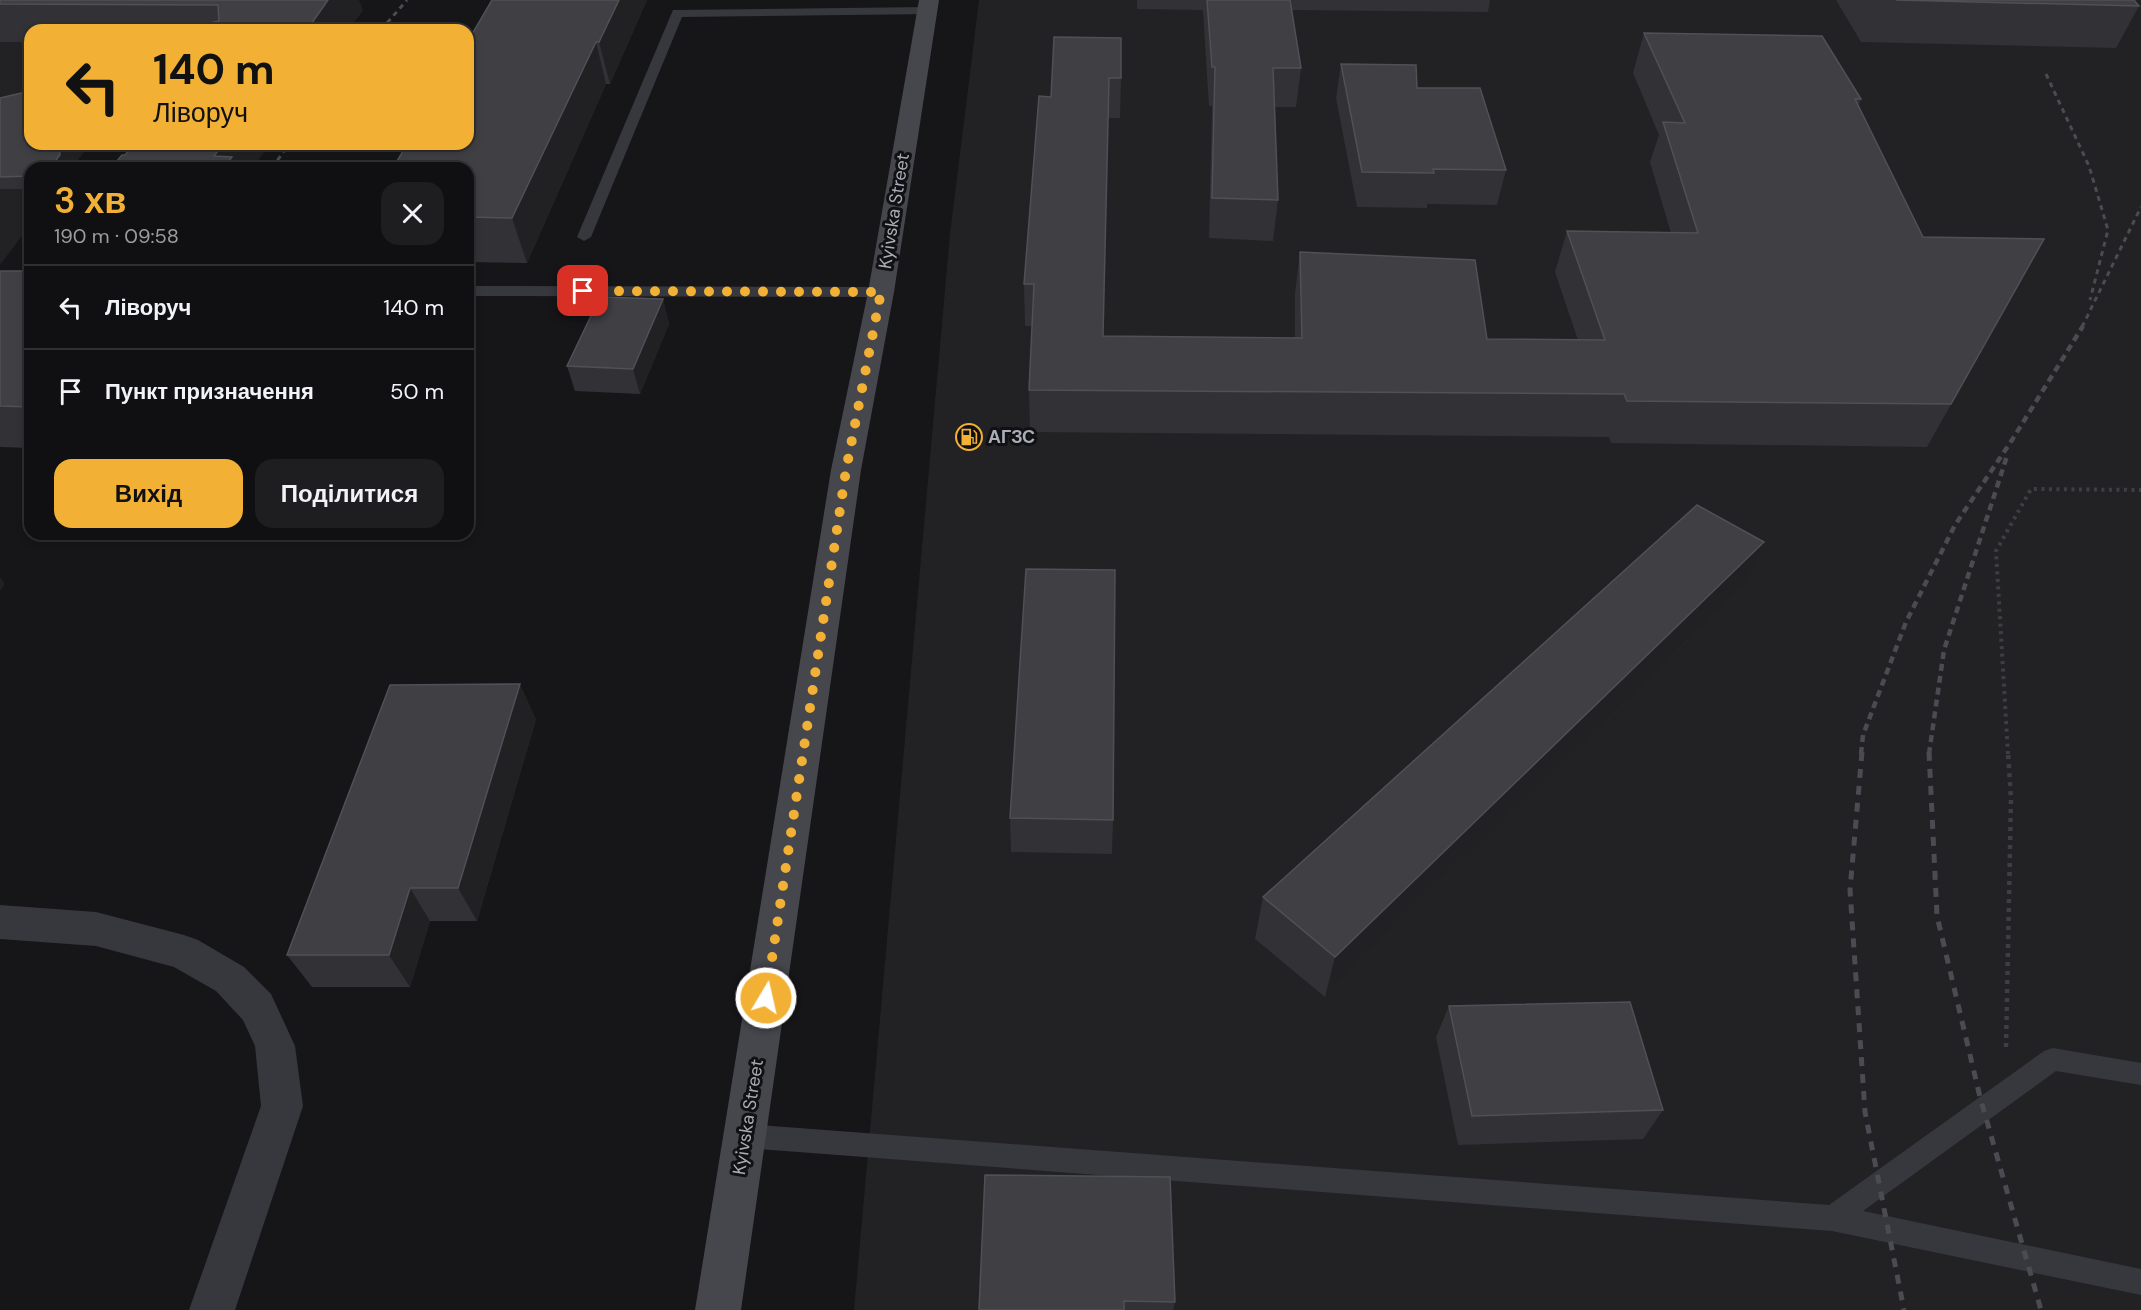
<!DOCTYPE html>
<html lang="uk">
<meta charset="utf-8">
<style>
body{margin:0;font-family:"DM Sans",sans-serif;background:#1e1e20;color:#f1f3f6;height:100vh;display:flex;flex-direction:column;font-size:22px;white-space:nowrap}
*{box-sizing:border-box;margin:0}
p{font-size:20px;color:#9c9d9f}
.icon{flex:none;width:33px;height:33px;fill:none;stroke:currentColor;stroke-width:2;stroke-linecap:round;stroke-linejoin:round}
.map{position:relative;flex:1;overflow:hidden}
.details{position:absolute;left:24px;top:162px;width:450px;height:378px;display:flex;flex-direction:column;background:#101012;border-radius:18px;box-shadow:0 3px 9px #0003,0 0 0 2px #303032}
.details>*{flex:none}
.guide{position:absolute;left:24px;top:24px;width:450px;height:126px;border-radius:18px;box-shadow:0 3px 9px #0003,0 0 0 2px #303032;background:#f2b134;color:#111;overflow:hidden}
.pin{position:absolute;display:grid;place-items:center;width:51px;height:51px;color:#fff;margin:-26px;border-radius:12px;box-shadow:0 3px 9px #0006}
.me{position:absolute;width:66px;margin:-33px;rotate:9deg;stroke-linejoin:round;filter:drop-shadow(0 0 4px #0008)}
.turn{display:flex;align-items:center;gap:21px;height:126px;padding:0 30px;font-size:27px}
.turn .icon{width:78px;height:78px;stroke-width:2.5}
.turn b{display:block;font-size:42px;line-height:51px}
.round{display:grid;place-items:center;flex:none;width:63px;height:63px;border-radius:18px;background:#1e1e20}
.headline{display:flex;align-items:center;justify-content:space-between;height:102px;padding:0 30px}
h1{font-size:36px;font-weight:600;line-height:45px;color:#f2b134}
.primary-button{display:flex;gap:12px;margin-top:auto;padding:12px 30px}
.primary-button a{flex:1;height:69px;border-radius:18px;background:#f2b134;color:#111;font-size:24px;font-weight:600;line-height:69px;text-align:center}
.primary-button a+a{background:#1e1e20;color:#f1f3f6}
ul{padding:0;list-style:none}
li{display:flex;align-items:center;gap:18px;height:84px;padding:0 30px;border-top:2px solid #303032}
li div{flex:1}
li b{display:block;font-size:22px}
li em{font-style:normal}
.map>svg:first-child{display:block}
.built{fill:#222225}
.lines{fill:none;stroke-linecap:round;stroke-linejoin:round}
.path-far1{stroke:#3d3f44;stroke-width:4;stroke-dasharray:3 4.5;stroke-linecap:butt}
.path{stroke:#3d3f44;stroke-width:4.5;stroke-dasharray:4 5;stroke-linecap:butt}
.lane{fill:#37383d;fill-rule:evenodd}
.street{fill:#37383d;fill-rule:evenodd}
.secondary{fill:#45474d;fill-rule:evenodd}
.rail-far2{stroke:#4a4c52;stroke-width:3;stroke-dasharray:5 4.5;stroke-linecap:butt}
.rail-far1{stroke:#4a4c52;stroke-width:4.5;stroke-dasharray:7 5;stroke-linecap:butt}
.rail{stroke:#4a4c52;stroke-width:5;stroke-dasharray:9 8;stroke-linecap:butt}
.wall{fill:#323236}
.shaded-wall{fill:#212124}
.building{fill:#3f3f44;stroke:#4f5156;stroke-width:1.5}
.route{stroke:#f2b134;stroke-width:10;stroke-dasharray:0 18}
.labels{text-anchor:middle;stroke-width:6;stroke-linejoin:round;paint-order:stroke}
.street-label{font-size:18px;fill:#a8adb8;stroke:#111113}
.poi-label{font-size:18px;font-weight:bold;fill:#a8adb8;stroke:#111113;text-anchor:start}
</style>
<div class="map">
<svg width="2141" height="1310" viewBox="0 0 2141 1310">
<rect width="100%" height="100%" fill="#161618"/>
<path class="built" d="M0 0 30 30V144H90L72 168H30V225L0 265Z
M979 0H2141V1310H854L950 234Z"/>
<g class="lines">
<path class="path-far1" d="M2008 754 1996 551 2031 489 2141 490"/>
<path class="path" d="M2006 1047 2011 799 2008 752"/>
<path class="lane" d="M927 7 931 8V14L682 17 591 237 584 241 577 237 673 10Z
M468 286 881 287 889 292 881 297 468 296Z
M2053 1048 2141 1063V1085L2056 1071 1863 1211 2141 1269V1295L1832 1231 745 1148 736 1145 733 1136 736 1127 745 1124 1829 1205 2044 1051Z"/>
<path class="street" d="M0 905 96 912 184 935 198 940 244 967 271 994 295 1046 303 1106 235 1310H189L261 1106 255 1046 243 1020 216 991 174 967 96 946 0 939Z"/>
<path class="secondary" d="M919 0H939L894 292 861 470 741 1310H695L831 470 868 292Z"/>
<path class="rail-far2" d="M381 30 407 0
M2046 74 2089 166 2108 230 2090 300
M272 168 289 144
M2082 327 2141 207"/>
<path class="rail-far1" d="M1861 754 1863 735 1906 622 1955 525 2012 440 2083 326
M1929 754 1944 650 2007 456"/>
<path class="rail" d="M1862 752 1850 890 1865 1112 1904 1310
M1929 752 1937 916 1980 1097 2041 1310"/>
</g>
<path class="wall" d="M0 0H328L363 10 348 30H30V42H0Z
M492 0H647L610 84H606L527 263 468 262V168Z
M1137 0H1490L1488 12 1292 10 1301 68 1296 107H1275L1278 200 1273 241 1209 238 1212 106H1209L1203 10 1137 9Z
M1836 0H2134L2139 6 2116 48 1861 42Z
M1644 33 1861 99 1858 107 1923 237 2044 239 1927 447 1611 443 1609 437 1030 432 1029 390 1032 326H1025L1024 284 1051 97 1054 37 1121 78 1120 118H1108L1103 336 1295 338V294L1300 252 1487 339 1578 340 1555 272 1567 231 1671 233 1650 162 1659 135 1633 73Z
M1341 64 1417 88 1506 170 1497 205 1427 204V208L1357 207 1336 98Z
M0 98 30 144H63L67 168H30V189H0Z
M30 266V448L0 447V271H26Z
M663 299 669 324 640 394 575 391 567 366Z
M1742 587 1325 997 1255 939 1263 897Z
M536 719 477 921H430L410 987H312L287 955Z
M1010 818 1113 820 1112 854 1011 852Z
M1449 1006 1663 1110 1643 1139 1458 1145 1436 1037Z
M985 1175 1175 1302 1173 1310H979Z"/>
<path class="shaded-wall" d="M328 0H359L363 10 348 30H307Z
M619 0H647L610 84 599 42Z
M596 42 606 84 527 263 512 218Z
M59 144H63L67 168H50Z
M223 144H270L253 168H220L214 156Z
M663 299 669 324 640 394 633 369Z
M1764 542 1742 587 1325 997 1335 957Z
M0 577 5 584 0 591Z
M520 684 536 719 477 921 458 888Z
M410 888 430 921 410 987 389 955Z"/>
<path class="building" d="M0 0H328L307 30H177L219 21 218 5 0 4Z
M492 0H619L599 42H596L512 218 468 217V168H393L407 144H468V41Z
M1207 0H1290L1301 68H1273L1278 200 1212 198 1215 67H1212Z
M1896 0H2134L2139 6Z
M1644 33 1822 36 1861 99H1855L1923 237 2044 239 1951 404 1627 401 1624 394 1029 390 1034 284H1024L1039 96 1051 97 1054 37 1121 38V78H1109L1103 336 1302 338 1300 252 1475 260 1487 339 1605 340 1567 231 1698 233 1663 122 1685 123Z
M1341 64 1416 65 1417 88H1480L1506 170 1433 169 1434 173 1362 172Z
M30 91V144H59L60 155 50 168H30V176L0 177V98Z
M134 144H223L214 156 232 157 224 168H111L122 155H125Z
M30 266V407L0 406V271H26Z
M600 297 663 299 633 369 567 366Z
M1697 505 1764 542 1335 957 1263 897Z
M1026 569 1115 570 1113 820 1010 818Z
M520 684 458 888H410L389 955H287L390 685Z
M1630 1002 1663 1110 1472 1116 1449 1006Z
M985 1175 1170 1177 1175 1302 1124 1301V1310H979Z"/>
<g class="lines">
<path class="route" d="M583 291 881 292 846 470 766 998"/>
</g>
<defs>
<symbol id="fuel-ring" viewBox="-11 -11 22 22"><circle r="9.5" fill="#111113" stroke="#f2b134" stroke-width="1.5"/><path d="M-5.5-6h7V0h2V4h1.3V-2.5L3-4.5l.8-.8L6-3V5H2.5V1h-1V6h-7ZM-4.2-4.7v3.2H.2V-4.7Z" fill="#f2b134"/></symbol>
</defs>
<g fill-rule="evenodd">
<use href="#fuel-ring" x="954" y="422" width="30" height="30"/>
</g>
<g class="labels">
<g class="street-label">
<text transform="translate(894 211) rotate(-81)" y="6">Kyivska Street</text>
<text transform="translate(748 1117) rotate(-81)" y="6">Kyivska Street</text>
</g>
<g class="poi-label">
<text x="988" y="443">АГЗС</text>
</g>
</g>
</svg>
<div class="pin" style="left:583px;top:291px;background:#d93025"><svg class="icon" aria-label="arrive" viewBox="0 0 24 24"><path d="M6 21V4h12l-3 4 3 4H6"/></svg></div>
<svg class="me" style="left:766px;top:998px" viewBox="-20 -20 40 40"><circle r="17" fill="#f2b134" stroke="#fff" stroke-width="3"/><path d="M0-11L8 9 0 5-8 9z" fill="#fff"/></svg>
<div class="guide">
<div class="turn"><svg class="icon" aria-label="left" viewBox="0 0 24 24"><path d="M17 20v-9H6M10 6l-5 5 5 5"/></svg><div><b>140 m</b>Ліворуч</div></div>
</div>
<section class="details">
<div class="headline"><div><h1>3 хв</h1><p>190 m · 09:58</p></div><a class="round"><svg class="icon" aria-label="close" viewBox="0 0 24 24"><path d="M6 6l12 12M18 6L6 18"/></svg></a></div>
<ul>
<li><svg class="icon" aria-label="left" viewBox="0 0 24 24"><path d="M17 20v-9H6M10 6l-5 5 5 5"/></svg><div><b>Ліворуч</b></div><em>140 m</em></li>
<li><svg class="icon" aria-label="arrive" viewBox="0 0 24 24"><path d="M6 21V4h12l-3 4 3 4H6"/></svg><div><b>Пункт призначення</b></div><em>50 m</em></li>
</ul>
<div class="primary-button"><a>Вихід</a><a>Поділитися</a></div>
</section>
</div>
